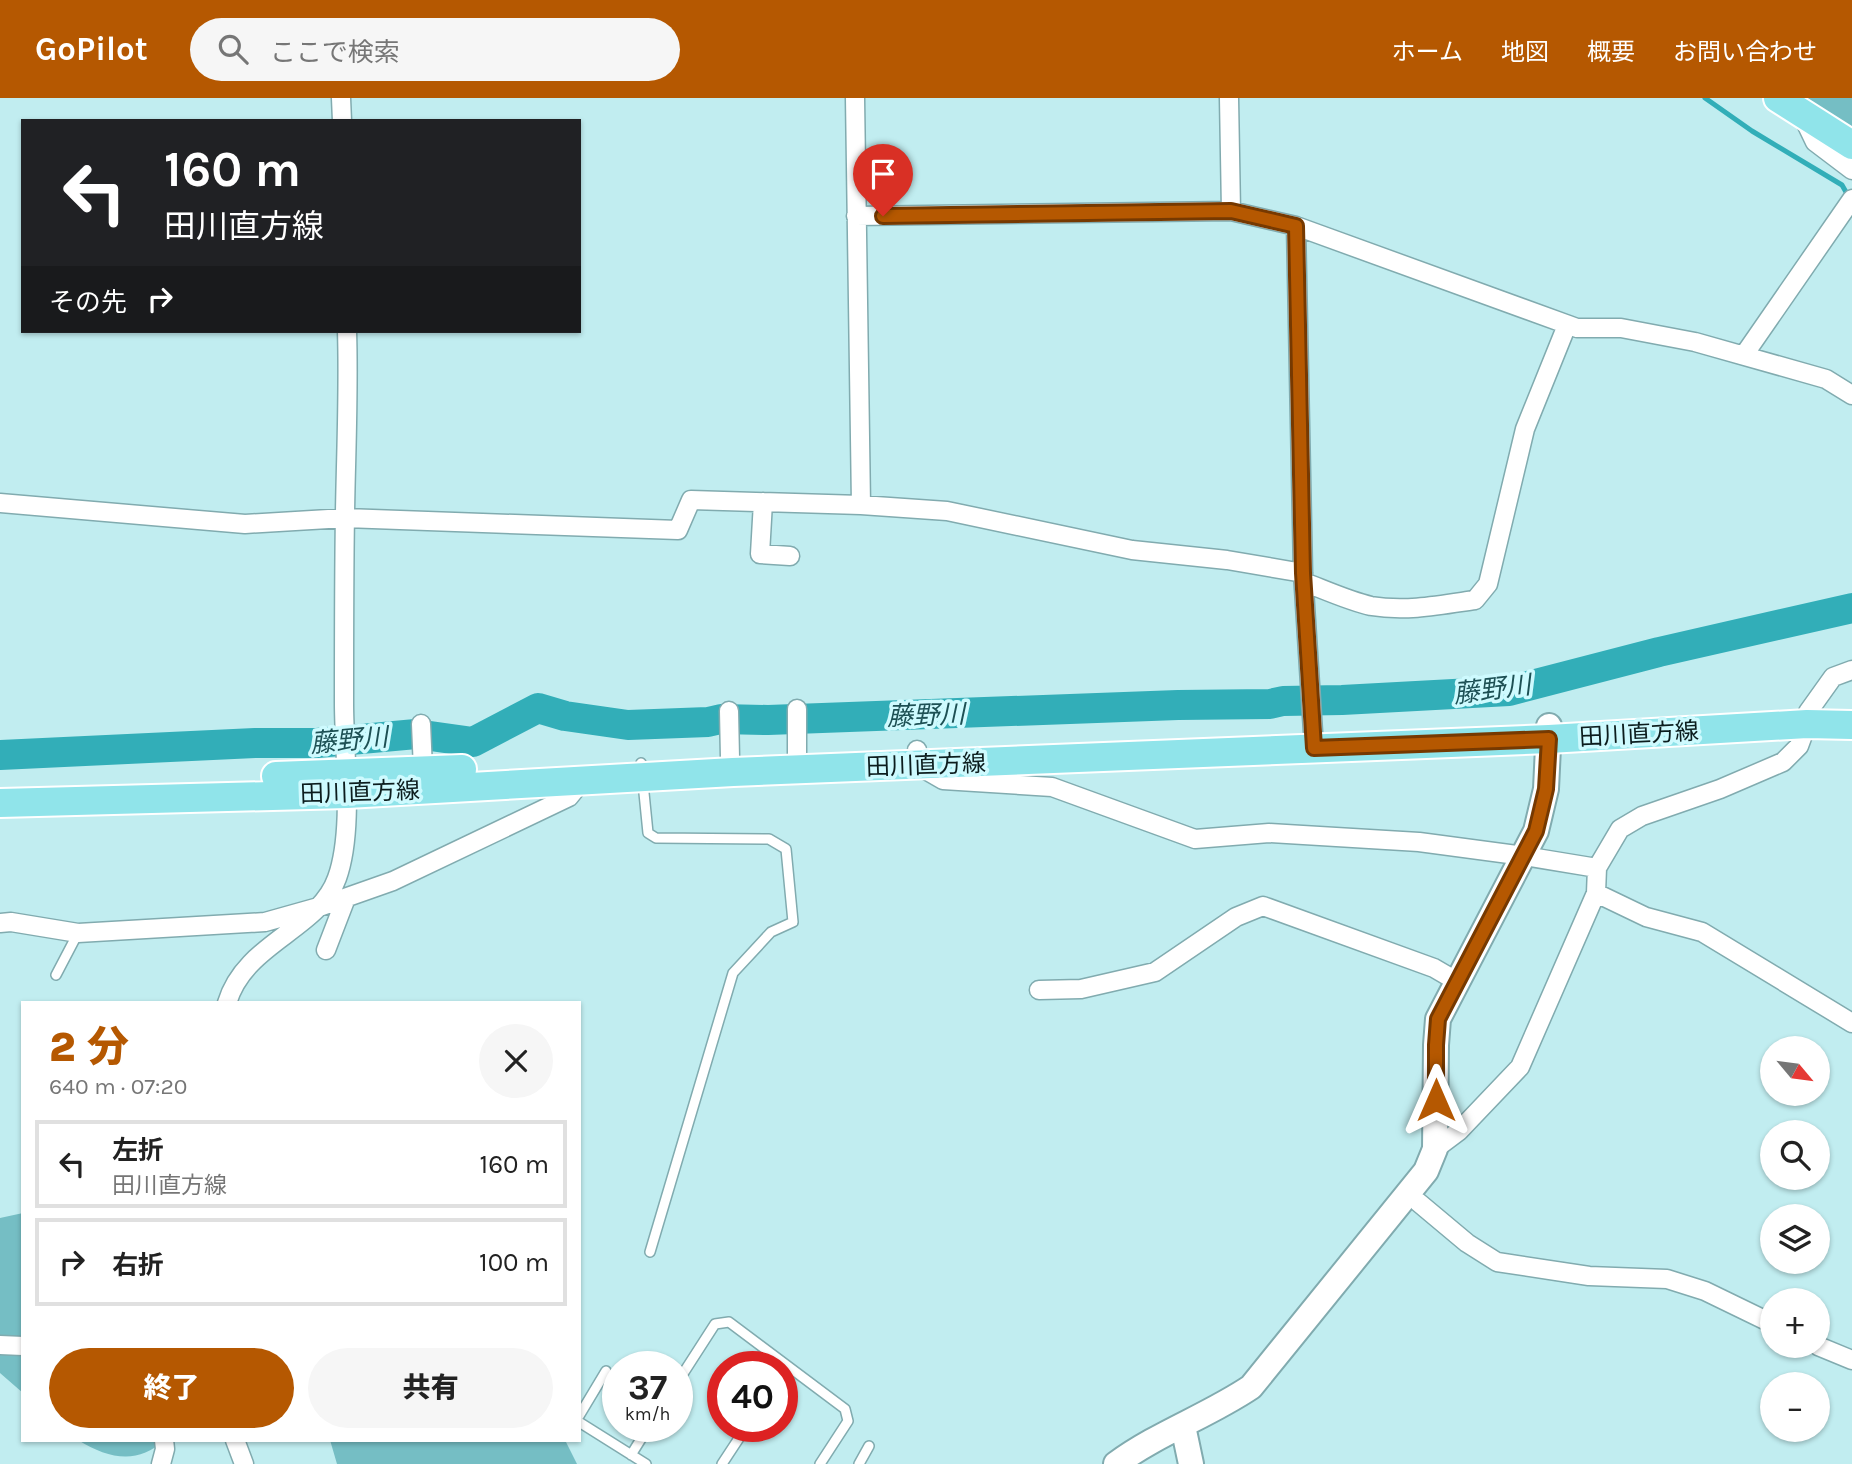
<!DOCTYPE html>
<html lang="ja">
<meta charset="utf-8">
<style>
body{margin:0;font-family:Karla,"Noto Sans JP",sans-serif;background:#f6f6f6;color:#222;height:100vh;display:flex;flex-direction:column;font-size:26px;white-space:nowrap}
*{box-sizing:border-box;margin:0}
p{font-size:23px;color:#767676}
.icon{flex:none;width:38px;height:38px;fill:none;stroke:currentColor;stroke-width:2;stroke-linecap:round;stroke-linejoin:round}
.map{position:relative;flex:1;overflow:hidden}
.drawer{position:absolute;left:21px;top:903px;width:560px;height:441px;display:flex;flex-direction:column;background:#fff;border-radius:0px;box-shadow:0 2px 5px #0004}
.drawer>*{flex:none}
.top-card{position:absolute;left:21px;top:21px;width:560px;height:214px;border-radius:0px;box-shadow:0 2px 5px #0004;background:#202124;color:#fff;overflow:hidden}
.needle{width:46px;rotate:119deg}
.fabs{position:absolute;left:1760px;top:938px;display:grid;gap:14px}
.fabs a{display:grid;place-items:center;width:70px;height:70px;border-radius:50%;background:#fff;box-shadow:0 2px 5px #0004;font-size:35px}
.speed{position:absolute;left:602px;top:1253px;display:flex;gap:14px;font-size:35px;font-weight:700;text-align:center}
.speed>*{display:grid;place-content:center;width:91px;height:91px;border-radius:50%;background:#fff;box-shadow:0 2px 5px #0004;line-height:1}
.speed small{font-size:18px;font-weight:400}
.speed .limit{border:10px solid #d22;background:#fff;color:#111}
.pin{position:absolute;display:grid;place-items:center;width:60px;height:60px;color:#fff;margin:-72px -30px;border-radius:50% 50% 50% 0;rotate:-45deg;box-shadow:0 0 7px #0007}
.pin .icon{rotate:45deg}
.me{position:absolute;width:77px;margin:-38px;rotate:0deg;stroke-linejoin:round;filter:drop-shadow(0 0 5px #0008)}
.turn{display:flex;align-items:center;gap:24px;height:147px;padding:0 28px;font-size:32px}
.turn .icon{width:91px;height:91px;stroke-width:2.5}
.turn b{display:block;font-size:49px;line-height:60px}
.then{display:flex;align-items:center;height:66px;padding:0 28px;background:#0003;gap:14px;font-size:26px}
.round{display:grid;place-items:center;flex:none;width:74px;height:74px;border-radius:37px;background:#f6f6f6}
.summary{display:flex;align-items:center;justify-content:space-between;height:119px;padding:0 28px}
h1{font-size:42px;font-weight:800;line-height:52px;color:#b55801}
.cta{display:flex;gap:14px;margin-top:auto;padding:14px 28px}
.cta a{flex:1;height:80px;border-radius:42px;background:#b55801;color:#fff;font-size:28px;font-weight:800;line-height:80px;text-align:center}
.cta a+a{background:#f6f6f6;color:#222}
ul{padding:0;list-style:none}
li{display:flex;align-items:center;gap:21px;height:88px;margin:0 14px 10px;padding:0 14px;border:4px solid #e0e0e0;border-radius:0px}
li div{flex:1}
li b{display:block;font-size:26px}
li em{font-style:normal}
header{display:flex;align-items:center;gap:42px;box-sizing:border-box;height:98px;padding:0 35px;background:#b55801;color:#fff}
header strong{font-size:33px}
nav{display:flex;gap:38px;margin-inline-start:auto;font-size:24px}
.search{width:490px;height:63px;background:#f6f6f6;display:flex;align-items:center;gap:18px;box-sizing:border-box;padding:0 24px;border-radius:38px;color:#767676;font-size:26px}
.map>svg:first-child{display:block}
.green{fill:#75bec4}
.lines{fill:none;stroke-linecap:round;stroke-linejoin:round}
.stream{stroke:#32aeb8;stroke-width:5}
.river{stroke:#32aeb8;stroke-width:30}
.lane-casing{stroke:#81abaf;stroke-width:12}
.street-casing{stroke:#81abaf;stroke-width:21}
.secondary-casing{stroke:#81abaf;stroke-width:28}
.primary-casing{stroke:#fff;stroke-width:32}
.lane{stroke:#fff;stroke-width:9}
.street{stroke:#fff;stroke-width:18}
.secondary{stroke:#fff;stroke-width:24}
.primary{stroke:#90e4ea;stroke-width:28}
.route-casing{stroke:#763901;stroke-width:18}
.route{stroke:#b55801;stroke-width:12}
.labels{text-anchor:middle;stroke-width:7;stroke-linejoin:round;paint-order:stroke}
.street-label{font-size:24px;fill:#0c1d1e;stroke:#cefafe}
.water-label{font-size:26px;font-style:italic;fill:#1d5054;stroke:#cefafe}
</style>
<header>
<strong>GoPilot</strong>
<div class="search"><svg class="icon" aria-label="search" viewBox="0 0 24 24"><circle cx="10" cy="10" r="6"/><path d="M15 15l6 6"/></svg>ここで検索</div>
<nav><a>ホーム</a><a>地図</a><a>概要</a><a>お問い合わせ</a></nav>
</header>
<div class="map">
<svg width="1852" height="1366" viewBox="0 0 1852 1366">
<rect width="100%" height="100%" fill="#c1edf0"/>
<path class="green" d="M1793 0H1852V37Z
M23 1115V1295L0 1275V1120Z
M78 1342H164C139 1366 110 1362 78 1342Z
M330 1342H565L577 1366H337Z"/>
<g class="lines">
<path class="stream" d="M1705 0 1752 33 1842 87 1850 101"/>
<path class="river" d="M0 657 255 645H317L416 636 473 644 538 610 565 618 628 627 708 624 721 621 768 622 1178 607 1270 606 1283 603 1342 602 1509 593 1659 554 1852 510"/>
<defs>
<path id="lane" d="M641 665 648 735 656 740 769 741 786 751 793 824 771 834 733 875 650 1154
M56 877 78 835
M677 1285 715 1226 729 1224 845 1311 848 1323 820 1366
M579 1318 606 1273
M579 1324 646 1366
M631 1357 649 1328
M722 1366 747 1328
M859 1366 869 1348"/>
<path id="street" d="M341 0 342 23
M855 0 861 407
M1229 0 1231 113
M1803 19 1815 44 1852 72
M856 118 1231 113 1296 128 1577 230H1621L1695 244 1826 281 1852 297
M1296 128 1303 475 1314 650
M1744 257 1852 101
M763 404 760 456 790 458
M0 405 245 426 345 420 678 432 691 402 861 407 947 413 1132 452 1227 462 1303 475
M1304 484C1325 492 1349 503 1371 508 1406 514 1441 507 1475 502L1488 486 1525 331 1567 227
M729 613 730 660
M421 626 423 671
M917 652V667L943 682 1052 689 1195 741 1269 735 1419 744 1524 758 1597 770
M797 657V611
M1596 795 1646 819 1702 834 1852 925
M0 825 11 824 78 835 265 824 322 808 393 783 569 699 582 683
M326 852 346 800
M1039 892 1081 891 1155 874 1236 819 1263 808 1434 870 1458 884
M227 905C245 844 319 832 337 780 354 733 344 656 344 605 344 541 344 478 345 414 346 353 349 293 347 233
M1435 1051 1459 1033 1520 969 1596 795 1597 770 1620 731 1642 718 1720 691 1783 664 1799 648 1807 626 1808 614 1833 579 1852 572
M1418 1104 1467 1145 1497 1164 1589 1178 1667 1181 1705 1193 1773 1226
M0 1247 23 1248
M1818 1248 1852 1262
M235 1342 244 1366
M161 1366 165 1351 164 1342"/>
<path id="secondary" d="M1183 1328 1191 1366
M1116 1366C1158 1335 1208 1318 1251 1289L1426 1073 1435 1051 1436 947 1438 921 1536 733 1546 691 1549 628"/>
<path id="primary" d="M1778 0 1852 47
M276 678 462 671
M0 705 347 696 733 674 1549 641 1807 626 1852 627"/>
</defs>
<use href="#lane" class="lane-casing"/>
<use href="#street" class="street-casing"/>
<use href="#secondary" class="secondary-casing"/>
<use href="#primary" class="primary-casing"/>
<use href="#lane" class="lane"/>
<use href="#street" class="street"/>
<use href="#secondary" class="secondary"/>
<use href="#primary" class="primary"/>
</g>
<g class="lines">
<defs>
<path id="route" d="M883 118 1231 113 1296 128 1303 475 1314 650 1549 641 1546 691 1536 733 1438 921 1436 947V1002"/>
</defs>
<use href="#route" class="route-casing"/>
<use href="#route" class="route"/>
</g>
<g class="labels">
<g class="street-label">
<text transform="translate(1639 636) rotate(-3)" y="8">田川直方線</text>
<text transform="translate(926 667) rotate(-2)" y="8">田川直方線</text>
<text transform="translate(360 694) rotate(-2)" y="8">田川直方線</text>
</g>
<g class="water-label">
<text transform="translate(1492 591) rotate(-7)" y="9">藤野川</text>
<text transform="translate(926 617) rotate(-2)" y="9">藤野川</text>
<text transform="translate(349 642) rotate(-5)" y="9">藤野川</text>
</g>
</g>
</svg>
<div class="fabs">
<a><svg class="needle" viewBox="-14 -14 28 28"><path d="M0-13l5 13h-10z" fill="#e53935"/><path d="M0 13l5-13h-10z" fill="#767676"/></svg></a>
<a><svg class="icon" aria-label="search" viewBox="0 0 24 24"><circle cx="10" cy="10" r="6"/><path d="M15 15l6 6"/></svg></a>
<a><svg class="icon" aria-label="layers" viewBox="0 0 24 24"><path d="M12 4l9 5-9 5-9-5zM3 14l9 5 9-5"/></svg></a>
<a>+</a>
<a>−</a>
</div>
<div class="speed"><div>37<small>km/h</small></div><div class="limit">40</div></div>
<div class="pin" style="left:883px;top:118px;background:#d93025"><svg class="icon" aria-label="arrive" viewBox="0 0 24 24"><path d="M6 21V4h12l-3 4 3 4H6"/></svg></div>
<svg class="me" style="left:1436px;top:1002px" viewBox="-20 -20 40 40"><path d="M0-17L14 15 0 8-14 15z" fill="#b55801" stroke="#fff" stroke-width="4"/></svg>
<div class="top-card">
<div class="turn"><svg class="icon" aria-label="left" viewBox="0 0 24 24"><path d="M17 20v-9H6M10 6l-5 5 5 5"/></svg><div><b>160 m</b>田川直方線</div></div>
<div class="then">その先<svg class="icon" aria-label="right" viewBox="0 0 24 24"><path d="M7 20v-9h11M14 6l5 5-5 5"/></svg></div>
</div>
<section class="drawer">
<div class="summary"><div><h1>2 分</h1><p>640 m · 07:20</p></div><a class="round"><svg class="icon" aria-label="close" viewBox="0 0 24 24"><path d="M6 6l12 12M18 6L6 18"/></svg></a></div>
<ul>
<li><svg class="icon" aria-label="left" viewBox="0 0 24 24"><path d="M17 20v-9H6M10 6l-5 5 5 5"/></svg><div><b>左折</b><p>田川直方線</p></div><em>160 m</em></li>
<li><svg class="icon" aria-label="right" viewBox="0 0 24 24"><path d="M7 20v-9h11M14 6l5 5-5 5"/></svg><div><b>右折</b></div><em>100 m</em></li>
</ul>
<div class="cta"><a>終了</a><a>共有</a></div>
</section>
</div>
